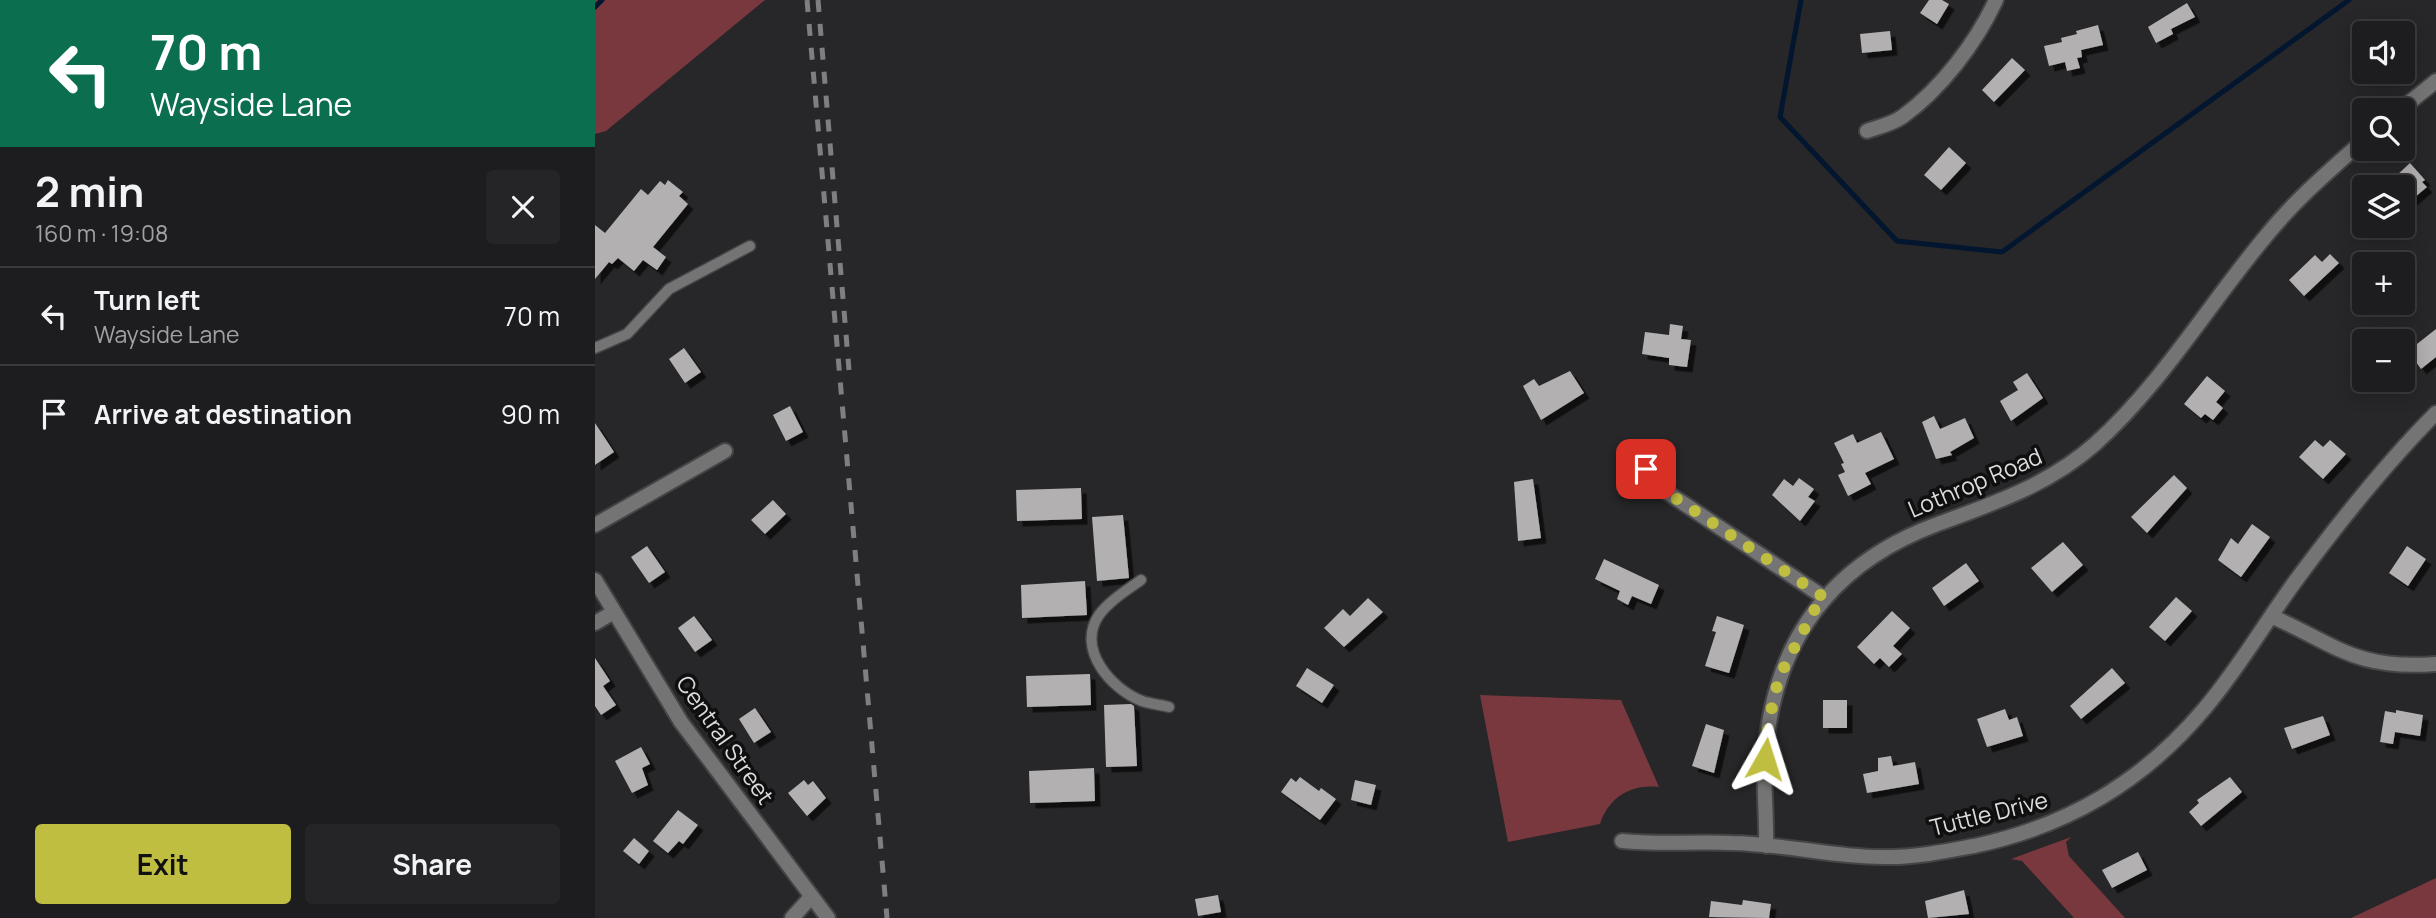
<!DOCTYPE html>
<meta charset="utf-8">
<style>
body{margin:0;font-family:Manrope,sans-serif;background:#252527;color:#f1f3f6;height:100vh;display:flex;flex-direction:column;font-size:26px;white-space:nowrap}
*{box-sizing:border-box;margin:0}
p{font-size:23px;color:#a0a1a4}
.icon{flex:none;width:38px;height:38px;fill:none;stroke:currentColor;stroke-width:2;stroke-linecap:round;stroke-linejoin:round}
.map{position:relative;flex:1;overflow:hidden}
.drawer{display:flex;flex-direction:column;background:#1d1c1e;width:595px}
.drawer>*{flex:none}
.guide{background:#0b6e4f;color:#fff;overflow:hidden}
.controls{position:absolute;left:1757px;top:21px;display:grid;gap:14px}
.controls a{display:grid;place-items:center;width:63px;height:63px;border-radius:7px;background:#1d1c1e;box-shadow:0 4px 18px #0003,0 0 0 2px #3b3a3c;font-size:35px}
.pin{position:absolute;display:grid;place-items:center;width:60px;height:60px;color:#fff;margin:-30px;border-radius:14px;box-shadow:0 4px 10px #0006}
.me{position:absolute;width:77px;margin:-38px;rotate:6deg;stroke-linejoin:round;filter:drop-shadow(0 0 5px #0008)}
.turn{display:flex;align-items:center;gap:24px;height:147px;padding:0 35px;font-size:32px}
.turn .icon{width:91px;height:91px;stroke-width:2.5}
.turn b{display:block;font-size:49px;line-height:60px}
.round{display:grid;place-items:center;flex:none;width:74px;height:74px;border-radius:7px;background:#252527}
.head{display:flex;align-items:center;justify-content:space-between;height:119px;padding:0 35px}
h1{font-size:42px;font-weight:700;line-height:52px}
.cta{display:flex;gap:14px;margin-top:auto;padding:14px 35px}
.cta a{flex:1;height:80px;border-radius:7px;background:#c0be41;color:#111;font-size:28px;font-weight:700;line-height:80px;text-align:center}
.cta a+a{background:#252527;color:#f1f3f6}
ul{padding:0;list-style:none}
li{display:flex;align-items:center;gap:21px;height:98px;padding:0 35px;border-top:2px solid #3b3a3c}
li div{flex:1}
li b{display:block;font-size:26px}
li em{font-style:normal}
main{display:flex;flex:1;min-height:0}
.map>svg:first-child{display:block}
.green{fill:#78383e}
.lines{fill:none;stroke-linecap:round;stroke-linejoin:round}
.stream{stroke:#02162f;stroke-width:5}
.building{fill:#b3b0b2;filter:url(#shadow)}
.service-casing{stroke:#444345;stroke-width:13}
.minor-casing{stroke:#444345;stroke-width:18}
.tertiary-casing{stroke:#444345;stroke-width:18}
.service{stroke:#747475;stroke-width:10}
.minor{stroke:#747475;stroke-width:14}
.tertiary{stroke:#747475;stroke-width:14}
.rail{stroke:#7f7e80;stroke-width:5;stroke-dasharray:12 12;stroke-linecap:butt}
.route{stroke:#c0be41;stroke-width:12;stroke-dasharray:0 21.6}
.labels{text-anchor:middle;stroke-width:7;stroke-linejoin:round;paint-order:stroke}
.street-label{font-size:23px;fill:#dcdbdd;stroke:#100f10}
</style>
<main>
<section class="drawer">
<div class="guide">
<div class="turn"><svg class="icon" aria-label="left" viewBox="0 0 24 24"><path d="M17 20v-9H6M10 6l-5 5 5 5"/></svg><div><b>70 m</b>Wayside Lane</div></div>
</div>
<div class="head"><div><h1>2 min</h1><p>160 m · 19:08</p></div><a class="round"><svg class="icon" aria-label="close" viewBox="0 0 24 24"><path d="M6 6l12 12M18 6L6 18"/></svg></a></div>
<ul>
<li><svg class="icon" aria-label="left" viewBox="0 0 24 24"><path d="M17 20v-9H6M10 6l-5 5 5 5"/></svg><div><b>Turn left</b><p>Wayside Lane</p></div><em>70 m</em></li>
<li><svg class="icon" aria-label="arrive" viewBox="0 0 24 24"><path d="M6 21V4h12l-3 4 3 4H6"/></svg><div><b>Arrive at destination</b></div><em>90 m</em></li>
</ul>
<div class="cta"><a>Exit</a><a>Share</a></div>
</section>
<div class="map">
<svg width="1841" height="918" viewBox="0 0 1841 918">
<defs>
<filter id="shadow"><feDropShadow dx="5.5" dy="5.5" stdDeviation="0" flood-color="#0009"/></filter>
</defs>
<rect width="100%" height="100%" fill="#272628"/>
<path class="green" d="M0 0H170L11 131 0 134Z
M885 695 1026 700 1064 787C1036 784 1014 797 1005 824L913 842Z
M1476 837 1471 842 1474 856 1530 918H1479L1427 861 1416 859Z
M1841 878V918H1756Z"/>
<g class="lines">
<path class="stream" d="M1206 0 1185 117 1302 241 1407 252 1754 0
M0 7 7 0"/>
</g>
<path class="building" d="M1334 0H1347L1354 4 1342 24 1325 13Z
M1592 3 1600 17 1576 29 1578 34 1561 43 1553 27Z
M1503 25 1508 45 1486 50 1487 57 1482 58 1485 68 1472 71 1470 62 1454 66 1449 46 1467 42 1466 38 1482 34 1481 31Z
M1295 31 1297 50 1267 53 1265 34Z
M1417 58 1430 70 1399 102 1387 90Z
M1354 147 1371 163 1346 190 1329 175Z
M1815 163 1830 180 1827 182 1832 187 1808 207V187H1789Z
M73 180 88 192 84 196 93 204 58 247 71 257 62 270 48 260 39 271 23 258 17 264 14 262 0 279V225L10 233 46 189 53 195 65 181 70 185Z
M1735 254 1744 263 1709 296 1694 280 1720 255 1727 262Z
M1075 324 1088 326 1086 339 1096 340 1092 367 1074 365V358L1047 354 1050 332 1074 335Z
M1841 329V357L1826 369 1813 351Z
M89 348 106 372 90 383 74 359Z
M975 371 989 393 946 420 928 386 939 379 944 386Z
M1432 373 1448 398 1416 421 1405 401 1423 390 1418 382Z
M1612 376 1630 391 1621 402 1628 408 1618 420 1610 414 1606 418 1589 404Z
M195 406 208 432 191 441 178 415Z
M1339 416 1345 429 1370 418 1379 438 1355 452 1357 455 1341 459 1327 422Z
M0 423 19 452 0 465Z
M1286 432 1299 459 1270 473 1276 484 1253 496 1243 475 1250 472 1246 464 1249 463 1239 443 1258 434 1262 443Z
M1720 440 1728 447 1735 440 1751 454 1728 479 1704 457Z
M1579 475 1592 488 1552 533 1536 517Z
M1204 478 1219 489 1213 497 1220 501 1205 521 1177 495 1189 479 1198 486Z
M938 479 946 538 923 541 919 482Z
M486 488 487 519 422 521 421 490Z
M178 500 191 514 170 534 156 520Z
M528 515 534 578 502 581 497 517Z
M1657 524 1675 537 1646 577 1623 560 1636 538 1643 544Z
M1468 542 1488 565 1457 592 1436 568Z
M52 546 70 572 54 583 36 557Z
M1812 546 1831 559 1813 586 1794 573Z
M1009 559 1064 585 1056 604 1037 596 1033 605 1022 599 1025 591 1000 579Z
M1371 563 1384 581 1349 606 1337 588Z
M490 581 492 615 427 618 426 585Z
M1581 597 1597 611 1570 641 1554 627Z
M773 598 788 612 749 647 729 628 748 609 755 616Z
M1297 611 1315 628 1298 646 1307 654 1294 667 1285 658 1279 664 1262 647Z
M99 616 117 640 100 652 83 628Z
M1122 616 1149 625 1134 673 1110 666 1121 632 1117 631Z
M0 658 15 681 8 686 21 705 6 715 0 706Z
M712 668 739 685 727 703 701 686Z
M1517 668 1530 683 1486 719 1475 706Z
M495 674 496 705 432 707 431 676Z
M1228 700H1252V728H1228Z
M536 704 539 706 542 766 511 767 509 705Z
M160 708 176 732 159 743 144 719Z
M1410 709 1414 720 1422 717 1428 736 1392 747 1382 719Z
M1801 710 1828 715 1825 736 1800 732 1798 744 1785 742 1790 711 1801 713Z
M1728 716 1735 735 1697 749 1689 728Z
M1111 724 1129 730 1119 773 1097 766Z
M46 747 55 764 47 768 53 785 37 793 20 761Z
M1296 756 1298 766 1320 762 1324 784 1272 793 1268 774 1283 771V758Z
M499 768 500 801 435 803 434 771Z
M705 777 724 791 726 788 741 799 725 820 686 792 696 778 701 782Z
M1635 777 1647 792 1606 826 1594 812 1604 803 1602 800Z
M209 780 213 785 218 781 231 798 212 816 193 793Z
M760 780 781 785 776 805 756 800Z
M83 810 103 825 88 844 84 841 73 853 58 841Z
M39 838 54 851 44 864 28 851Z
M1543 852 1552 870 1517 888 1507 870Z
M1369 890 1374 914 1333 918 1330 901Z
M623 895 626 912 603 916 600 899Z
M1148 900 1176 904 1174 918 1114 917 1116 901 1147 905Z"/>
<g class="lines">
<defs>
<path id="service" d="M0 348 32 334 74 289 155 246
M546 580C532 590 514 601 504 615 481 649 516 689 547 701 556 704 566 705 574 707"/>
<path id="minor" d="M1805 110 1841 81
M1272 131C1283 127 1297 124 1307 117 1346 89 1381 43 1401 0
M1051 469 1073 493 1230 598
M0 525 130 451
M1676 616C1743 646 1761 670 1841 664
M0 623 19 612
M1027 841C1066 845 1099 841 1137 843 1190 844 1243 858 1295 857 1323 857 1352 851 1379 846 1473 826 1548 782 1610 708 1644 668 1671 621 1702 579 1745 521 1790 464 1841 413
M1171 846C1172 817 1168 786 1170 757 1178 643 1234 565 1340 525 1397 504 1454 485 1500 444 1566 385 1614 304 1671 236 1700 200 1734 171 1769 140
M197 918 216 897"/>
<path id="tertiary" d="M0 580 86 722 233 918"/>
</defs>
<use href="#service" class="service-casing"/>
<use href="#minor" class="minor-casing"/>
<use href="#tertiary" class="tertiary-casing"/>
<use href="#service" class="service"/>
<use href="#minor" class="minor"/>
<use href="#tertiary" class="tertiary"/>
<path class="rail" d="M212 0 292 918
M223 0 254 370"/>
</g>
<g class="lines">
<path class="route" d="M1051 469 1073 493 1230 598 1222 605 1184 677 1174 720 1170 759"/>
</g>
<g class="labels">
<g class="street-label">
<text transform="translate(1380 483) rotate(-23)" y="8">Lothrop Road</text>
<text transform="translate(130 740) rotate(55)" y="8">Central Street</text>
<text transform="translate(1394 814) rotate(-14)" y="8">Tuttle Drive</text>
</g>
</g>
</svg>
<div class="controls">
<a><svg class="icon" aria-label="sound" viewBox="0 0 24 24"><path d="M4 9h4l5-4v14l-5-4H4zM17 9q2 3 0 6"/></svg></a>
<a><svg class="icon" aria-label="search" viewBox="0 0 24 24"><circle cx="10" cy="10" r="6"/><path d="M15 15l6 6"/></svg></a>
<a><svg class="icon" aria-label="layers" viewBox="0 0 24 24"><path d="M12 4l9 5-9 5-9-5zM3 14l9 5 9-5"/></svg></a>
<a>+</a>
<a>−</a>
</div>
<div class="pin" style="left:1051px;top:469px;background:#d93025"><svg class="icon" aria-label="arrive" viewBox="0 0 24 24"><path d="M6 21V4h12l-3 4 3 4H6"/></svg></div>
<svg class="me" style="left:1170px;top:759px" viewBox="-20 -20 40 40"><path d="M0-17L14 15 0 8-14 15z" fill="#c0be41" stroke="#fff" stroke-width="4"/></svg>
</div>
</main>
